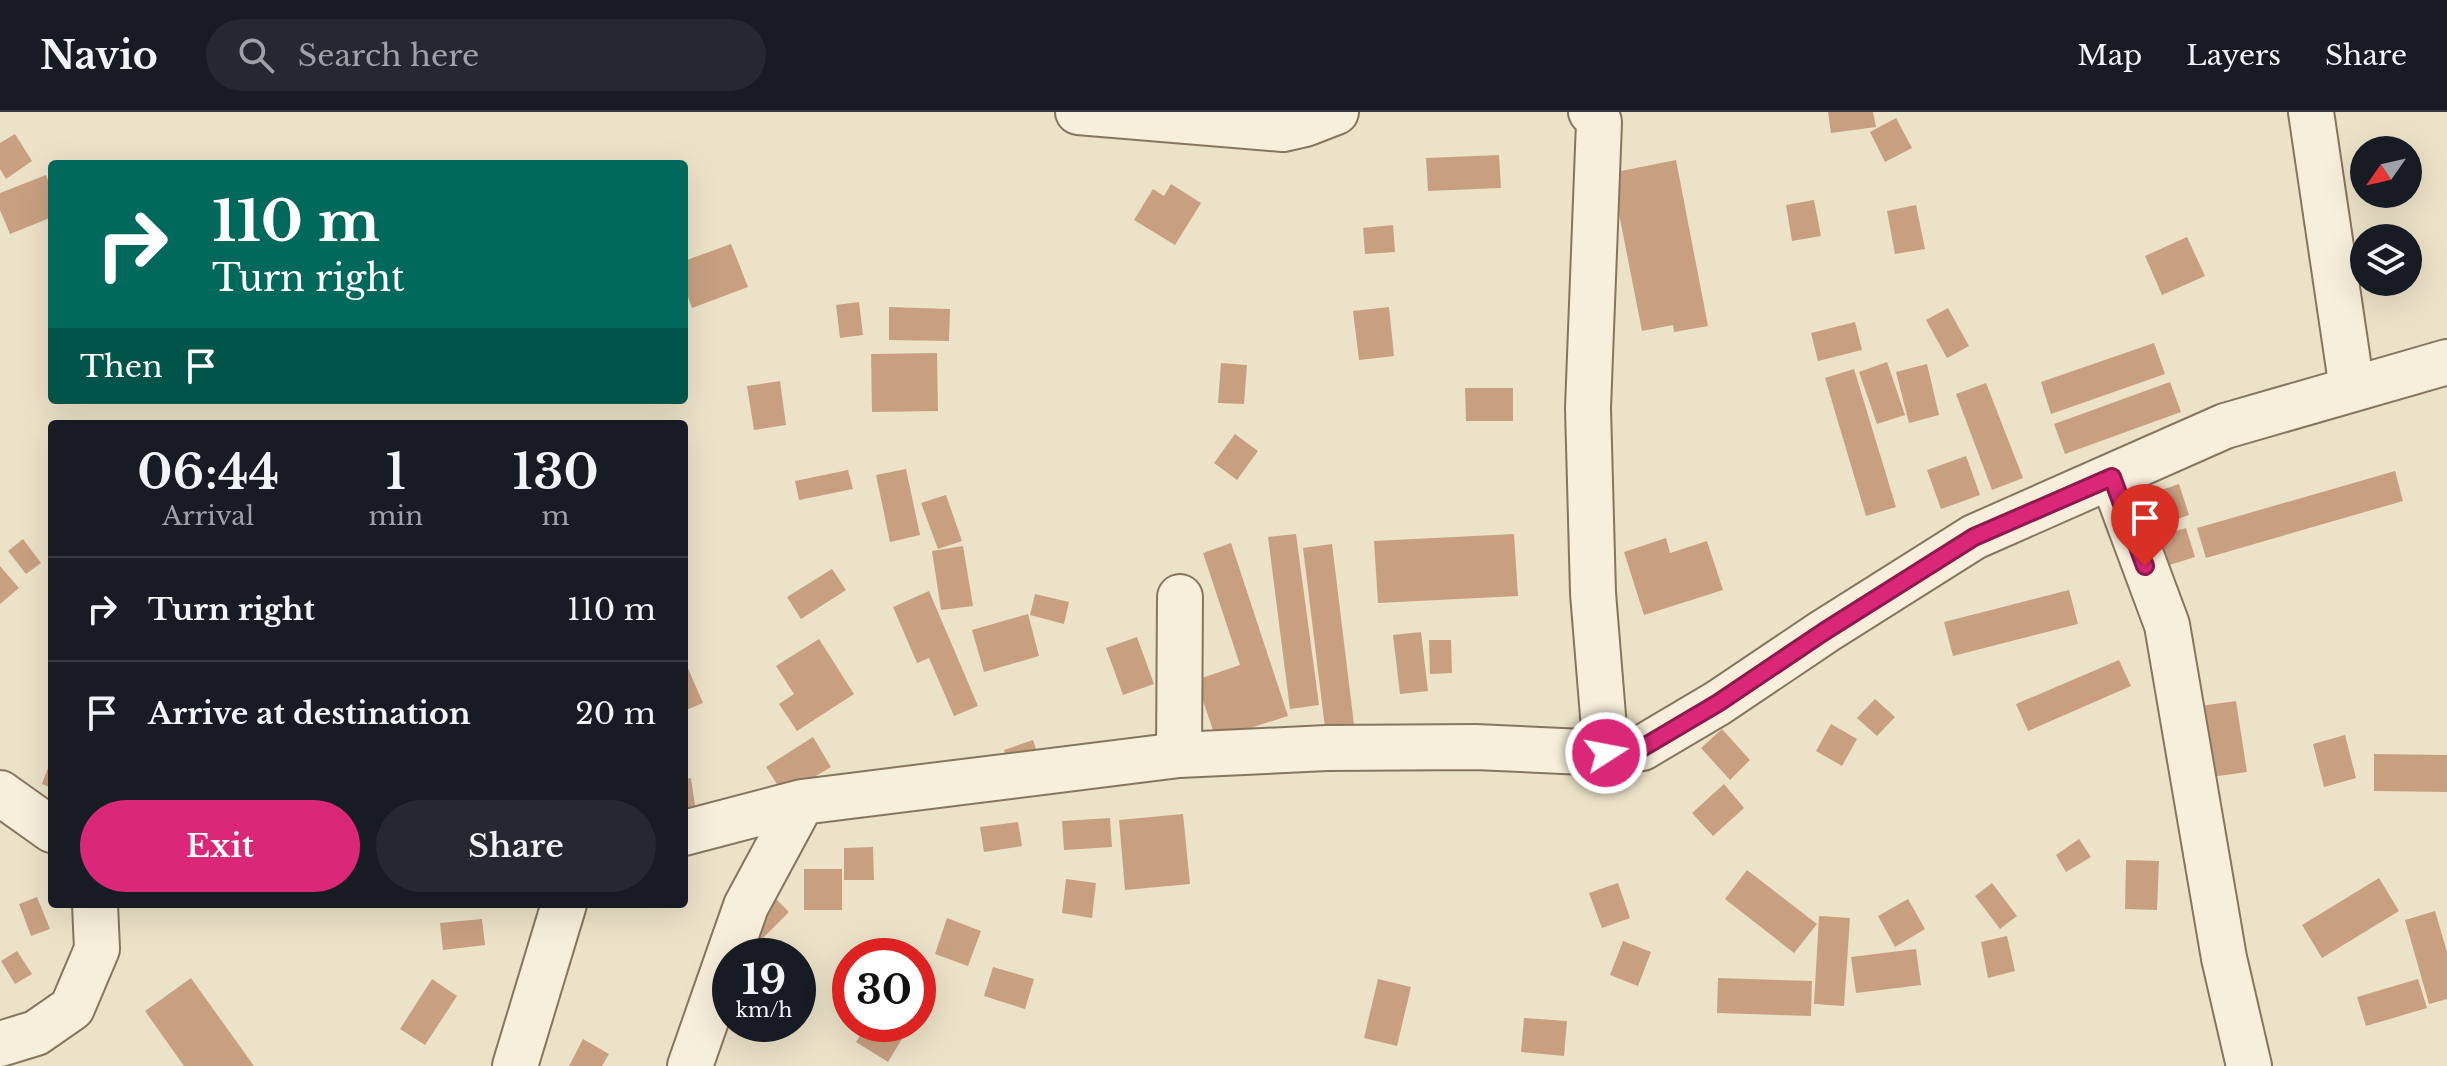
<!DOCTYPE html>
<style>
body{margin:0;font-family:"Libre Baskerville",serif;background:#242831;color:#f1f3f6;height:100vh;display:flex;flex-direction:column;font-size:30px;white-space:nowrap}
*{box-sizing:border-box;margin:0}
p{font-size:26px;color:#9ea1a6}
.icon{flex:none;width:44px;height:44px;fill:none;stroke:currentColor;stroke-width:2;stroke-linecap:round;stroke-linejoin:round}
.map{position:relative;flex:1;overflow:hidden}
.side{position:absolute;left:48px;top:308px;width:640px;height:488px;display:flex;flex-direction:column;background:#171b24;border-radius:8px;box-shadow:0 8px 32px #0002}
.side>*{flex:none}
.hud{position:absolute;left:48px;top:48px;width:640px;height:244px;border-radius:8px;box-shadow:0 8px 32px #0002;background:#00695c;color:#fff;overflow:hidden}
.needle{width:52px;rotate:236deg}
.controls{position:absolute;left:2350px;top:24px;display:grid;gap:16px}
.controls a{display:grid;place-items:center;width:72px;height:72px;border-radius:50%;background:#171b24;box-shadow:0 8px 32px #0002;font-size:40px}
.speed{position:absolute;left:712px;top:826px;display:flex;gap:16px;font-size:40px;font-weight:700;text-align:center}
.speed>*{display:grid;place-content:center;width:104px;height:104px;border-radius:50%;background:#171b24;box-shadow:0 8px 32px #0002;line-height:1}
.speed small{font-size:20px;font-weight:400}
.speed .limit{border:12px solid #d22;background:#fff;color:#111}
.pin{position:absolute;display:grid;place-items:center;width:68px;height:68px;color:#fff;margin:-82px -34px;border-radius:50% 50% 50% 0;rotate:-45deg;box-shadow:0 0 8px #0007}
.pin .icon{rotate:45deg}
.me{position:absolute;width:88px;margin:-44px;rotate:79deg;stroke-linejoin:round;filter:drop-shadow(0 0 6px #0008)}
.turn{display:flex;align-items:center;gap:28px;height:168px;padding:0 32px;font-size:36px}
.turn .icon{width:104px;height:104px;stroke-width:2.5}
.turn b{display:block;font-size:56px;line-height:68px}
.then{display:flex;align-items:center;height:76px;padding:0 32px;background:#0003;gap:16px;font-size:30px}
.eta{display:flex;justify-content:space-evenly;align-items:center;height:136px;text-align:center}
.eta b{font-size:48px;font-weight:600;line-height:56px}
.primary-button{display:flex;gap:16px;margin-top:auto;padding:16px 32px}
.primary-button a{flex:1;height:92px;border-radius:48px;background:#db2777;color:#fff;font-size:32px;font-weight:600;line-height:92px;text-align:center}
.primary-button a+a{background:#242831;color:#f1f3f6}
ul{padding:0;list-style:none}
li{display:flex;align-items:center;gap:24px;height:104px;padding:0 32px;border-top:2px solid #363941}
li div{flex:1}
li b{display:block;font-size:30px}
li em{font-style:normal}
header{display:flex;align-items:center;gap:48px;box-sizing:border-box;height:112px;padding:0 40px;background:#171b24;border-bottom:2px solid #363941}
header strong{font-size:38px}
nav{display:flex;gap:44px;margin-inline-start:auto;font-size:28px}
.search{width:560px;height:72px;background:#242831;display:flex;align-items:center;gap:20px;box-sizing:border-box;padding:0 28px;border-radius:44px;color:#9ea1a6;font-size:30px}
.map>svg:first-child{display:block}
.building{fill:#c8a080}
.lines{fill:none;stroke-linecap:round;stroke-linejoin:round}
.minor-casing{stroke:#87755e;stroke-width:48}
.minor{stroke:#f7efdb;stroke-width:44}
.route-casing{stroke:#8e194d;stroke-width:20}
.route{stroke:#db2777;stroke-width:14}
</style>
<header>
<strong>Navio</strong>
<div class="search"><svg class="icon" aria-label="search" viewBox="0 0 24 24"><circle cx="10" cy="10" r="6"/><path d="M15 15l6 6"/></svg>Search here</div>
<nav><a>Map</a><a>Layers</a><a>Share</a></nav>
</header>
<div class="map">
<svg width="2447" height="954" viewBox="0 0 2447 954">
<rect width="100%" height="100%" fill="#ece2c8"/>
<path class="building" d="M1828 0H1873L1876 15 1831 21Z
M1896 6 1912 36 1885 50 1870 20Z
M15 22 32 49 6 67 0 57V31Z
M1499 43 1501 76 1428 79 1426 46Z
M1676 48 1708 214 1674 220 1673 213 1642 219 1611 61Z
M46 63 52 78V105L10 122 0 98V81Z
M1171 72 1201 91 1175 133 1134 108 1153 77 1164 84Z
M1814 88 1821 124 1792 129 1786 93Z
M1916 93 1925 137 1895 142 1887 99Z
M1393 113 1395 140 1365 142 1363 116Z
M2187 125 2205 164 2162 183 2145 144Z
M731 132 748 175 692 196 684 174V149Z
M859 190 863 223 840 226 836 193Z
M889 195 950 197 949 229 889 228Z
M1389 195 1394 244 1359 248 1353 199Z
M1948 196 1969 234 1947 246 1926 208Z
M1855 210 1862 238 1818 249 1811 221Z
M2154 231 2165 262 2051 302 2041 270Z
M937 241 938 299 872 300 871 242Z
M1887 250 1905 303 1877 312 1859 260Z
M1221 251 1247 253 1244 292 1218 291Z
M1927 252 1939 303 1909 311 1896 260Z
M1854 257 1896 395 1866 404 1825 266Z
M780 269 786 313 754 318 747 274Z
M2170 270 2181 300 2065 342 2054 312Z
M1986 271 2023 366 1992 378 1956 282Z
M1465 276H1513V309H1466Z
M1235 322 1258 339 1237 368 1214 351Z
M1966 344 1980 383 1941 397 1927 358Z
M906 357 920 423 890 430 876 363Z
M848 358 853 377 799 388 795 369Z
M2395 359 2403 389 2206 446 2197 416Z
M2179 372 2189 403 2140 420 2129 389Z
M946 383 962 429 938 437 921 391Z
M2186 416 2195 445 2163 455 2154 426Z
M1296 422 1319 593 1290 597 1268 425Z
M1514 422 1518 484 1378 491 1374 429Z
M1666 426 1670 441 1707 429 1723 478 1644 503 1624 440Z
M23 427 41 451 26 462 8 439Z
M1231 431 1288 604 1216 627 1196 568 1240 553 1203 441Z
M1332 432 1355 621 1326 624 1303 436Z
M963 434 973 494 941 498 932 439Z
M0 454 19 476 0 492Z
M832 457 846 478 801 507 787 485Z
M2069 478 2078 512 1953 544 1944 510Z
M929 479 978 594 954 604 929 546 917 551 893 495Z
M1035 482 1069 490 1064 512 1030 503Z
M1028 502 1039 544 984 560 972 518Z
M1421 520 1428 579 1400 582 1393 523Z
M1137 525 1154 572 1123 583 1106 536Z
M819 527 854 582 797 619 779 592 794 582 776 554Z
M1429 528H1451L1452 561 1430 562Z
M2119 548 2131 574 2028 619 2016 592Z
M687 554 703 591 684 599V556Z
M1875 587 1895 605 1877 624 1857 606Z
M2236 589 2247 660 2204 666 2193 595Z
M1831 612 1857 627 1842 654 1816 639Z
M1722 617 1750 648 1730 668 1701 636Z
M2345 623 2356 666 2324 675 2313 632Z
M813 625 831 655 784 683 766 655Z
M1033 628 1040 649 1011 659 1004 638Z
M2374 642 2447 643V680L2374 679Z
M52 645V676L42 672Z
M691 666 696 701 684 703V667Z
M1724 672 1744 696 1713 724 1692 701Z
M1183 702 1190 772 1125 778 1119 708Z
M1110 706 1112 735 1064 738 1062 709Z
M1018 710 1022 734 984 740 980 715Z
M2079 727 2091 745 2066 760 2056 743Z
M873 735 874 768H844V736Z
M2126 748 2159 749 2157 798 2125 797Z
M804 757H842V798H804Z
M1747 758 1817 812 1794 841 1725 787Z
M2379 766 2399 799 2322 846 2302 813Z
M1066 767 1096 771 1092 806 1062 801Z
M1618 771 1630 806 1602 816 1589 781Z
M1992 771 2017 804 2000 817 1975 784Z
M773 784 789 800 760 829 744 812Z
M37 785 50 817 31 824 19 792Z
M1908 787 1925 817 1895 835 1878 804Z
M2435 799 2447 840V887L2429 892 2405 808Z
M1819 804 1850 806 1844 894 1814 892Z
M947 806 981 819 968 854 935 842Z
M482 807 485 833 443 838 440 811Z
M2007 824 2015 859 1988 866 1981 830Z
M1623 829 1651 840 1638 874 1610 863Z
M1916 837 1921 873 1856 881 1851 845Z
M17 839 32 862 15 872 1 849Z
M993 855 1034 867 1025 897 984 884Z
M191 866 254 954H184L145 899Z
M1718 866 1812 869 1811 904 1717 901Z
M432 867 457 884 425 933 400 917Z
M1378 867 1411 875 1397 934 1364 926Z
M2418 867 2427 896 2366 914 2357 885Z
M1524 906 1567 909 1564 944 1521 940Z
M868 912H911L888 950 856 930Z
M583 927 609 942 602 954H569Z"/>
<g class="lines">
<defs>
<path id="minor" d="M1078 0 1283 17 1305 12 1336 0
M1591 0 1597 4 1599 10 1588 296 1593 481 1606 641
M2311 0 2352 277
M2112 365 2167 513 2224 846 2249 954
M1179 643 1180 485
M0 681 52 718
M684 721 802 690 1179 643 1327 636 1475 635 1606 641 1642 636 1718 591 1825 519 1974 425 2225 314 2447 250
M0 932 36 921 72 896 97 837 95 792
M515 954 564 792
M690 954 746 794 802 690"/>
</defs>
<use href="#minor" class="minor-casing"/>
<use href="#minor" class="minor"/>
</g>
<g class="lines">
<defs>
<path id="route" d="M1606 641 1642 636 1718 591 1825 519 1974 425 2112 365 2145 454"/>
</defs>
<use href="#route" class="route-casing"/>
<use href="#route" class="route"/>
</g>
</svg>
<div class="controls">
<a><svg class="needle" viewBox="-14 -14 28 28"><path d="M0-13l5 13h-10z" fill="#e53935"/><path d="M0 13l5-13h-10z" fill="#9ea1a6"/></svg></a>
<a><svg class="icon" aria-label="layers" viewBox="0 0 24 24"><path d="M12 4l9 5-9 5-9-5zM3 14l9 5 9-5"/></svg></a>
</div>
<div class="speed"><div>19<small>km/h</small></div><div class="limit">30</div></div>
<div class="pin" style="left:2145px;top:454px;background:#d93025"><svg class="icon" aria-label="arrive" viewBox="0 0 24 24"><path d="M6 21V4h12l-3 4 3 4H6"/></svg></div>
<svg class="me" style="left:1606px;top:641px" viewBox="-20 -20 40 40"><circle r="17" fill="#db2777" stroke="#fff" stroke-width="3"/><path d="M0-11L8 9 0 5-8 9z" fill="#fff"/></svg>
<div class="hud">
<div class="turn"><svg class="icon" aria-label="right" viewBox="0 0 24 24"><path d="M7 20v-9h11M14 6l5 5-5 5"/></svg><div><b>110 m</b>Turn right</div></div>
<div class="then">Then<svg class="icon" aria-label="arrive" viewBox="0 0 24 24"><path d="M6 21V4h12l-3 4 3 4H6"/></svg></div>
</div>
<section class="side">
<div class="eta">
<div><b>06:44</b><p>Arrival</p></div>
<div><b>1</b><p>min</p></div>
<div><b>130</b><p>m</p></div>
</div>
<ul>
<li><svg class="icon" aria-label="right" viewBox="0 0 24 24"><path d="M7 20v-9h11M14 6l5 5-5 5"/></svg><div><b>Turn right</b></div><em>110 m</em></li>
<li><svg class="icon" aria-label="arrive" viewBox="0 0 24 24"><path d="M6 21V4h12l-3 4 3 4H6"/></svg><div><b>Arrive at destination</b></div><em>20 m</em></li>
</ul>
<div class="primary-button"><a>Exit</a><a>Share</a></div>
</section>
</div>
